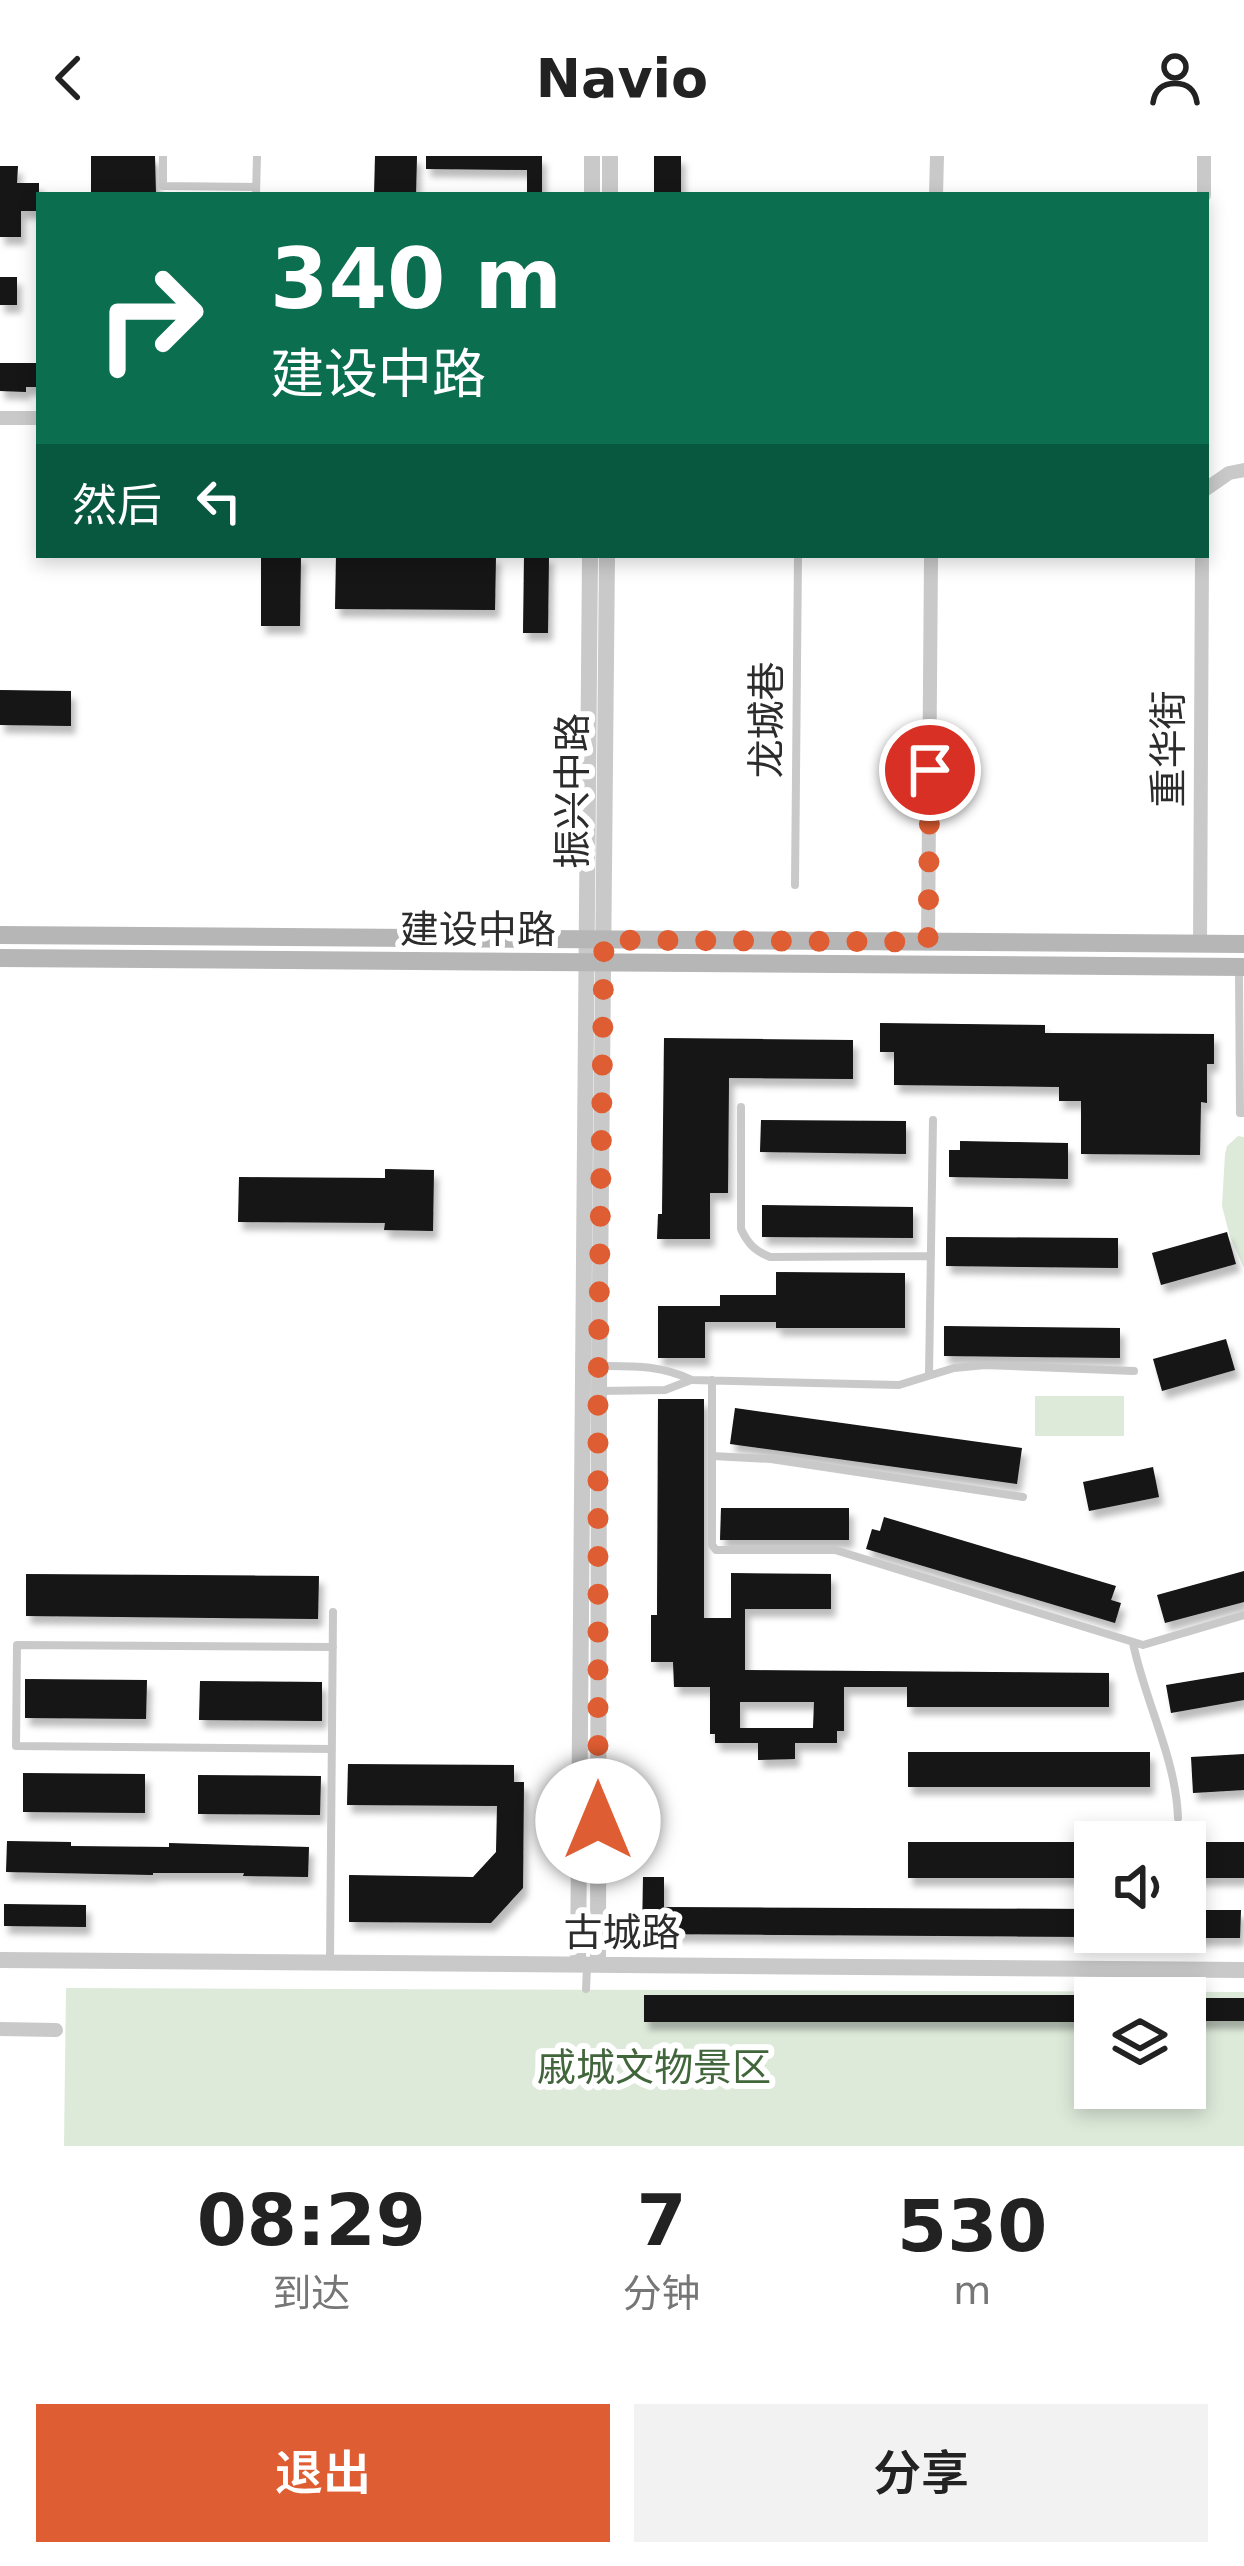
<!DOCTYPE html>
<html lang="zh">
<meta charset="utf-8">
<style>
body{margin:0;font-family:"DejaVu Sans","Noto Sans SC",sans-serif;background:#f2f2f2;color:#222;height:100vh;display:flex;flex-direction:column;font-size:45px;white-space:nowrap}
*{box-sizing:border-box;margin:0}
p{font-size:39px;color:#767676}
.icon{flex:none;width:66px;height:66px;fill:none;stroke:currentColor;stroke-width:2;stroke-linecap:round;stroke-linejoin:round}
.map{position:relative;height:1990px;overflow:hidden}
.side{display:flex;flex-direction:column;background:#fff;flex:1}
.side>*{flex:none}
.guide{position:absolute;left:36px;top:36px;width:1173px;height:366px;border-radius:0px;box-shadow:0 6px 18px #0003;background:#0b6e4f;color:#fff;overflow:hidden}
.buttons{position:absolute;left:1074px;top:1665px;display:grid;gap:24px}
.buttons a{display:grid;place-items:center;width:132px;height:132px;border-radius:0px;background:#fff;box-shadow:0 6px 18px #0003;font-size:60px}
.pin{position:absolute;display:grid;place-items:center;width:102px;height:102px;color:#fff;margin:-51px;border:6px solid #fff;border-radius:50%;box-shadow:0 3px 12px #0007}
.me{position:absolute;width:132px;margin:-66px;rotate:0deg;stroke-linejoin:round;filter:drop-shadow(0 0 9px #0008)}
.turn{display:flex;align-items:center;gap:42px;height:252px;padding:0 36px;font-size:54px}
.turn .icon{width:156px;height:156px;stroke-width:2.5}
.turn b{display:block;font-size:84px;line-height:102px}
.then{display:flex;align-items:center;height:114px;padding:0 36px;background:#0003;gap:24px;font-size:45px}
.eta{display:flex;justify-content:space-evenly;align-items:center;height:204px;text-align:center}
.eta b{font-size:72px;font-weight:600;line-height:84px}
.cta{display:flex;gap:24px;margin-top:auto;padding:24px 36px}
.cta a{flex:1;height:138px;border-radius:0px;background:#df5d32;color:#fff;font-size:48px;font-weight:600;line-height:138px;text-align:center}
.cta a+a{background:#f2f2f2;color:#222}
header{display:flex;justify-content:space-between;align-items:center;height:156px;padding:0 36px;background:#fff;font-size:54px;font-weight:600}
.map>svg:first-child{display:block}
.green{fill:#ddeada;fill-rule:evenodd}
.building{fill:#131313;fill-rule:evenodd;filter:url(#shadow)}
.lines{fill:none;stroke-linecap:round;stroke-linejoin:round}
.service{stroke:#c9c9c9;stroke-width:8}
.minor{stroke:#c9c9c9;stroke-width:14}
.tertiary{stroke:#c9c9c9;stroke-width:16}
.secondary{stroke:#b6b6b6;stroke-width:18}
.route{stroke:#df5d32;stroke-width:21;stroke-dasharray:0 37.8}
.labels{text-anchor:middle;stroke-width:12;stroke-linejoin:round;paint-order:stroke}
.street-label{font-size:39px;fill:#2c2c2c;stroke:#fff}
.park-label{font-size:39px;fill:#42663b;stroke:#fff}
</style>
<header><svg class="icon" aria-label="back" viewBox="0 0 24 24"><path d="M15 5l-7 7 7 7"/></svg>Navio<svg class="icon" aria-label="person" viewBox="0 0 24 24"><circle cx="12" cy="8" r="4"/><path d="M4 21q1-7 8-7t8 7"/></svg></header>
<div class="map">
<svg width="1244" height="1990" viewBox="0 0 1244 1990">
<defs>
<filter id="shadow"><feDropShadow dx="4.5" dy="8" stdDeviation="3" flood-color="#0004"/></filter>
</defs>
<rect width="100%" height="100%" fill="#fff"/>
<path class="green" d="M1238 980 1244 981V1112L1230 1081 1222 1050 1225 998 1227 990Z
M1035 1240H1124V1280H1035Z
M66 1832 1244 1836V1990H64ZM1095 1842H1185V1932H1095Z"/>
<path class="building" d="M91 0H155L156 39H91Z
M375 0H417L416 39H374Z
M426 0H542V39H527V14L426 13Z
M654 0H681V39H654Z
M0 10H18L17 27H39V55H21V81H0Z
M0 121H17V149H0Z
M0 207H39V231H26V236L0 235Z
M261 399H301L300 470H261Z
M336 399H496L495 454 335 453Z
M524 399H549L548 477H523Z
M0 534 71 535V570L0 569Z
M880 867 1045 869V877L1214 878V908H1207V947L1201 946 1200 999 1081 998V945H1059V931L894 929V896H880Z
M664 882 853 884V923L729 922 728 1037H710V1083H657L658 1058H662Z
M761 964 906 965V998L760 996Z
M960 985 1068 987V1023L949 1021V994H960Z
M385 1013 434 1014 433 1075 384 1074 385 1067 238 1066 239 1021 385 1022Z
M762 1049 913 1051V1082L762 1081Z
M1227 1076 1236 1108 1161 1129 1152 1097Z
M946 1081 1118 1082V1112L946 1110Z
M776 1116 905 1117V1172H776V1166H705V1202H658V1150H720V1139H776Z
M944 1170 1120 1172V1202L944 1200Z
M1226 1183 1235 1214 1162 1235 1153 1203Z
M658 1243H704V1462H731V1417L831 1418V1453H745V1514L1109 1517V1551H907V1531H844V1575H837V1587H795V1603L758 1604V1587H715V1578H710V1531H674L673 1506H651V1459H657ZM740 1546H814L813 1572H740Z
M735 1252 1022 1292 1017 1328 730 1288Z
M1153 1311 1159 1341 1089 1355 1083 1326Z
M721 1352H849V1384H720Z
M884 1361 1116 1430 1111 1444 1121 1447 1115 1467 866 1393 872 1373 880 1375Z
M1244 1415V1446L1165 1467 1157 1439Z
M26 1418 319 1420 318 1463 26 1460Z
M1244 1516V1544L1171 1557 1166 1529Z
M25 1523 147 1524 146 1563 25 1562Z
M200 1525 322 1526V1565L199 1564Z
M908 1596H1150V1631H908Z
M1244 1598V1634L1193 1637 1191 1601Z
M348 1608 514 1609V1626H524L523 1732 491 1767 349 1766V1719L473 1721 496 1696 497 1650 347 1649Z
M23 1617 145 1618V1657L23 1656Z
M198 1619 321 1620 320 1659 198 1658Z
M7 1685 71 1686V1690L169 1691V1687L309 1691 308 1721 243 1720 244 1717H153V1719L6 1716Z
M908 1686H1095V1722H908Z
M1186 1686H1244V1722H1186Z
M643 1721H664V1751L1095 1753V1781L642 1778Z
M4 1748 86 1749V1771L4 1770Z
M1185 1754H1241L1240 1782H1185Z
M644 1839H1095V1866H644Z
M1185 1842H1244V1865H1185Z"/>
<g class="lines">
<path class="service" d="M163 0V30L256 31
M256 39 257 0
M795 729 798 399
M1239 813 1240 957H1244
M741 951V1073C748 1088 755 1095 770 1101L931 1100
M601 1210C634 1210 661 1209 692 1224L899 1229 954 1212 985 1209 1134 1215
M929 1219 933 964
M712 1224V1389L716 1394H835L1143 1489 1244 1459
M600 1235 665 1234 691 1224
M712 1300 771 1303 1023 1341
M1133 1487C1145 1546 1176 1602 1178 1662
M332 1593 16 1590 17 1489 333 1491
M330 1803 333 1456
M586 1833 587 1811"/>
<path class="minor" d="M936 39 937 0
M1204 39V0
M0 262H39
M1206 333 1229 317 1244 314
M928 786 931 399
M1200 788 1202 399
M0 1873 56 1874"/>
<path class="tertiary" d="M592 39V0
M610 39V0
M0 1804 1244 1814
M578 1808 590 399
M598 1808 599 1235 607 399"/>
<path class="secondary" d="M0 779 1244 788
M0 802 1244 811"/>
</g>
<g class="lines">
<path class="route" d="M598 1665V1235L604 784 928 786 930 614"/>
</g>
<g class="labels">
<g class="street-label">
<text transform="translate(766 564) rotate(-90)" y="14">龙城巷</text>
<text transform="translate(1168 593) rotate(-90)" y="14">重华街</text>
<text transform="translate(572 635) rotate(-90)" y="14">振兴中路</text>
<text x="478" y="787">建设中路</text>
<text x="622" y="1790">古城路</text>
</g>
<g class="park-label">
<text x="654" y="1925">戚城文物景区</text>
</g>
</g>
</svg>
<div class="buttons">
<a><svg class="icon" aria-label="sound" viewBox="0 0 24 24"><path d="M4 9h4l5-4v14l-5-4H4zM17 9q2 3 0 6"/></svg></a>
<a><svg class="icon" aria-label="layers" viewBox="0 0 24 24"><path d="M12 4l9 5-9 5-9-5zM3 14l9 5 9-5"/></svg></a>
</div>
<div class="pin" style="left:930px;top:614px;background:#d93025"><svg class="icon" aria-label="arrive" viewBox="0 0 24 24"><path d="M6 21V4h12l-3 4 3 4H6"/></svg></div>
<svg class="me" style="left:598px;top:1665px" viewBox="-20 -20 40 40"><circle r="19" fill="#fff"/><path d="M0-13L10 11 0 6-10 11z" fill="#df5d32"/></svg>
<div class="guide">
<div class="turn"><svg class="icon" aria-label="right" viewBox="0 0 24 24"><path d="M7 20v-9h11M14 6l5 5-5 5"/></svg><div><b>340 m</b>建设中路</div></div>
<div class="then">然后<svg class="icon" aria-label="left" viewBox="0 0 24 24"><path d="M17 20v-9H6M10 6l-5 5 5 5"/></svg></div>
</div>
</div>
<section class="side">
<div class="eta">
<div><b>08:29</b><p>到达</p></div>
<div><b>7</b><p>分钟</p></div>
<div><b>530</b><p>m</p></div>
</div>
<div class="cta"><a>退出</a><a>分享</a></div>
</section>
